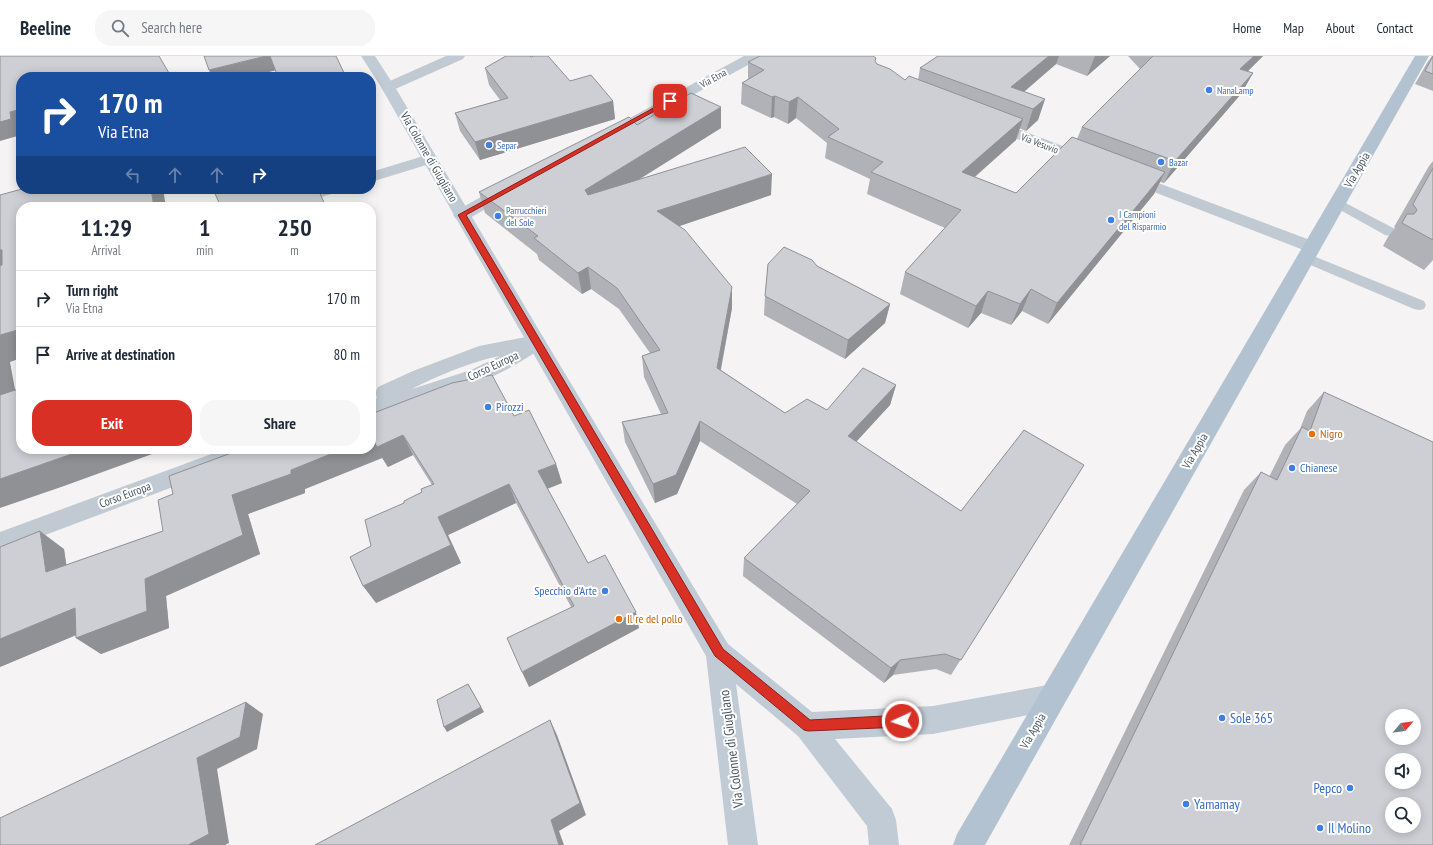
<!DOCTYPE html>
<style>
body{margin:0;font-family:"PT Sans Narrow",sans-serif;background:#f6f6f7;color:#1f2937;height:100vh;display:flex;flex-direction:column;font-size:15px;white-space:nowrap}
*{box-sizing:border-box;margin:0}
p{font-size:13px;color:#747a83}
.icon{flex:none;width:22px;height:22px;fill:none;stroke:currentColor;stroke-width:2;stroke-linecap:round;stroke-linejoin:round}
.map{position:relative;flex:1;overflow:hidden}
.panel{position:absolute;left:16px;top:146px;width:360px;height:252px;display:flex;flex-direction:column;background:#fff;border-radius:16px;box-shadow:0 2px 10px #0003}
.panel>*{flex:none}
.guide{position:absolute;left:16px;top:16px;width:360px;height:122px;border-radius:16px;box-shadow:0 2px 10px #0003;background:#1a4fa0;color:#fff;overflow:hidden}
.needle{width:26px;rotate:61deg}
.tools{position:absolute;left:1385px;top:653px;display:grid;gap:8px}
.tools a{display:grid;place-items:center;width:36px;height:36px;border-radius:50%;background:#fff;box-shadow:0 2px 10px #0003;font-size:20px}
.pin{position:absolute;display:grid;place-items:center;width:34px;height:34px;color:#fff;margin:-17px;border-radius:8px;box-shadow:0 2px 6px #0006}
.me{position:absolute;width:44px;margin:-22px;rotate:267deg;stroke-linejoin:round;filter:drop-shadow(0 0 3px #0008)}
.turn{display:flex;align-items:center;gap:14px;height:84px;padding:0 16px;font-size:18px}
.turn .icon{width:52px;height:52px;stroke-width:2.5}
.turn b{display:block;font-size:28px;line-height:34px}
.lanes{display:flex;align-items:center;height:38px;padding:0 16px;background:#0003;justify-content:center;gap:20px;direction:ltr}
.lanes .off{opacity:.35}
.eta{display:flex;justify-content:space-evenly;align-items:center;height:68px;text-align:center}
.eta b{font-size:24px;font-weight:600;line-height:28px}
.primary-button{display:flex;gap:8px;margin-top:auto;padding:8px 16px}
.primary-button a{flex:1;height:46px;border-radius:16px;background:#d93025;color:#fff;font-size:16px;font-weight:600;line-height:46px;text-align:center}
.primary-button a+a{background:#f6f6f7;color:#1f2937}
ul{padding:0;list-style:none}
li{display:flex;align-items:center;gap:12px;height:56px;padding:0 16px;border-top:1px solid #e0e1e3}
li div{flex:1}
li b{display:block;font-size:15px}
li em{font-style:normal}
header{display:flex;align-items:center;gap:24px;box-sizing:border-box;height:56px;padding:0 20px;background:#fff;border-bottom:1px solid #e0e1e3}
header strong{font-size:19px}
nav{display:flex;gap:22px;margin-inline-start:auto;font-size:14px}
.search{width:280px;height:36px;background:#f6f6f7;display:flex;align-items:center;gap:10px;box-sizing:border-box;padding:0 14px;border-radius:16px;color:#747a83;font-size:15px}
.map>svg:first-child{display:block}
.lines{fill:none;stroke-linecap:round;stroke-linejoin:round}
.lane{fill:#c1cad2;fill-rule:evenodd}
.street{fill:#c1cad2;fill-rule:evenodd}
.secondary{fill:#c1cbd6;fill-rule:evenodd}
.primary{fill:#b3c2d1;fill-rule:evenodd}
.wall{fill:#b0b2b7}
.shaded-wall{fill:#909195}
.building{fill:#cdcfd5;stroke:#909195;fill-rule:evenodd}
.route{fill:#d93025;stroke:#8d1f18}
.shop-dot{fill:#3f7fe0;stroke:#fff;stroke-width:1.5}
.food-dot{fill:#e8710a;stroke:#fff;stroke-width:1.5}
.labels{text-anchor:middle;stroke-width:4;stroke-linejoin:round;paint-order:stroke}
.far-street-label{font-size:10px;fill:#4a5661;stroke:#fff}
.far-shop-label{font-size:10px;fill:#366cbe;stroke:#fff;text-anchor:start}
.street-label{font-size:12px;fill:#4a5661;stroke:#fff}
.shop-label{font-size:12px;fill:#366cbe;stroke:#fff;text-anchor:start}
.food-label{font-size:12px;fill:#c56008;stroke:#fff;text-anchor:start}
.near-shop-label{font-size:14px;fill:#366cbe;stroke:#fff;text-anchor:start}
.near-street-label{font-size:14px;fill:#4a5661;stroke:#fff}
</style>
<header>
<strong>Beeline</strong>
<div class="search"><svg class="icon" aria-label="search" viewBox="0 0 24 24"><circle cx="10" cy="10" r="6"/><path d="M15 15l6 6"/></svg>Search here</div>
<nav><a>Home</a><a>Map</a><a>About</a><a>Contact</a></nav>
</header>
<div class="map">
<svg width="1433" height="789" viewBox="0 0 1433 789">
<rect width="100%" height="100%" fill="#f5f3f3"/>
<g class="lines">
<path class="lane" d="M1338 143 1395 173 1397 176 1395 179 1390 180 1385 179 1333 150 1331 147 1333 144Z
M1306 197 1424 245 1426 249 1424 253 1419 254 1414 253 1301 205 1299 202 1301 199Z"/>
<path class="street" d="M446 0H465L463 3 393 34 388 35 383 34 381 31 383 28Z
M744 0H761L759 3 612 83 607 85 602 83 599 80 602 77Z
M989 62 1094 102 1096 105 1094 108 1088 110 1082 108 984 70 981 67 984 64Z
M430 98 436 100 438 103 436 106 371 126V116Z
M1129 116 1318 187 1321 191 1318 195 1312 197 1306 195 1123 124 1121 121 1123 118Z
M508 128 514 129 516 133 514 137 468 163 462 164 456 163 453 159 456 155 502 129Z
M311 133H337L335 137 287 151H261L263 147Z
M536 279 543 281 546 286 543 291C491 329 432 343 371 360V344L377 342 375 337 378 331 413 315 479 290ZM500 300 471 314 412 333C437 320 473 305 500 300Z
M225 393H261L258 399 0 496V476Z"/>
<path class="secondary" d="M361 0H375L395 31 543 281 728 588 812 656 933 650 1053 628 1063 632 1067 641 1063 650 1053 654 933 678 835 683 892 753 896 764 899 789H869L867 770 798 680 736 628 758 789H728L706 600 381 31Z"/>
<path class="primary" d="M1415 0H1429L985 789H953L957 778Z"/>
</g>
<path class="wall" d="M938 0H1110L1087 20 1056 8 1024 36 1045 43 1038 64 1026 75 1019 72 1016 84 975 121 1016 137 1077 83 1082 71 1140 13 1128 0H1263L1247 16 1253 17 1241 38 1164 127 1160 126 1154 138 1048 268 1022 255 1011 269 981 257 968 272 900 238 905 216 945 172 867 138 870 123 825 102 827 87 796 62 788 68 774 61 771 62 741 48 742 27 748 23V6L875 5 877 8 905 24H918L920 12Z
M1432 0H1433V35L1415 28 1427 7Z
M485 12 570 25 613 45 615 63 480 104 460 75 455 57 500 44 489 29Z
M637 69 721 72 640 123 771 139 679 170 732 252 721 314 785 357 827 354 896 329 890 349 856 386 961 455 1084 409 951 619 936 613 893 619 884 627 743 520 744 502 797 448 700 385 677 438 655 447 625 386 622 366 661 358 644 321 642 300 650 297 619 253 591 233 582 238 539 204 537 198 485 157 479 136Z
M1433 105V204L1424 214 1383 190 1388 181 1395 172 1394 171 1429 110Z
M817 210 890 248 885 267 845 303 764 259 765 240Z
M1324 336 1433 789H1069L1244 434 1261 416 1269 421 1285 389 1300 373 1307 355Z
M371 358 514 360 556 408 562 427 547 433 588 507 639 572 529 631 571 551 516 447 448 479 461 507 376 547 371 490 404 447 422 436 432 429 413 399 388 411 381 400 382 402 305 433V437L248 458 260 498 166 540 169 572 101 598 76 582V579L0 611V491L64 493 66 509 163 475 371 393Z"/>
<path class="shaded-wall" d="M266 0H270L277 14 249 21H212L209 14Z
M1049 0H1059L1056 8 1012 46 1011 31Z
M1095 0H1110L1087 20Z
M1254 0H1263L1229 34 1240 13Z
M169 17 171 21H153Z
M1253 17 1241 38 1164 127 1175 105Z
M775 40 774 61 771 62 772 41Z
M798 41 796 62 788 68 789 46Z
M1045 43 1038 64 1026 75 1033 53Z
M613 45 615 63 480 104 475 86Z
M721 51V72L588 155 585 134Z
M21 53V79L0 85V66L10 56Z
M1023 63 1016 84 956 137 962 116Z
M1165 116 1154 138 1048 268 1057 247Z
M772 118 771 139 659 177 657 155Z
M151 133H163L166 151H154Z
M0 194H2L21 216 0 223Z
M588 211 591 233 582 238 578 217Z
M732 231V252L717 332V312Z
M1031 233 1022 255 1011 269 1020 248Z
M988 235 981 257 968 272 976 250Z
M890 248 885 267 845 303 848 284Z
M371 258 373 265 371 266Z
M21 273V302L10 306 20 361 0 343V279Z
M896 329 890 349 843 400 848 380Z
M700 365V385L677 438 655 447 653 428Z
M403 379 413 399 388 411 381 400 382 402 305 433V437L248 458 260 498 166 540 169 572 101 598 76 582 145 523 232 439 291 414 343 393H371V380Z
M86 393H166L64 430 0 452V423Z
M556 408 562 427 544 434 538 415Z
M509 428 516 447 448 479 461 507 376 547 363 530 438 461Z
M40 475 64 493 70 533 46 516Z
M75 552 100 569 0 611V583Z
M636 556 639 572 529 631 522 616Z
M900 604 893 619 884 627 891 612Z
M468 628 484 656 447 676 444 671Z
M246 646 263 658 257 693 217 713 229 787 225 789H188L197 702Z
M550 664 557 679 586 759 559 775 564 789H559L551 764Z"/>
<path class="building" d="M0 0H159L169 17 153 21H21V53L10 56 11 63 0 66Z
M204 0H266L209 14Z
M270 0H336L346 21H278Z
M506 0H530L531 1 534 0H548L570 25 591 19 613 45 475 86 455 57 508 42 485 12Z
M760 0H873L876 2 875 5 877 8 890 13 905 24 909 20 1023 63 962 116 1016 137 1072 81 1165 116 1057 247 1031 233 1020 248 988 235 976 250 905 216 961 154 871 116 883 106 828 81 839 73 798 41 789 46 775 40 772 41 742 27 764 14 748 6Z
M938 0H1049L1011 31 1045 43 1033 53 920 12Z
M1153 0H1254L1240 13 1253 17 1175 105 1082 71Z
M1433 0V18L1425 15Z
M691 37 721 51 585 134 588 139 745 91 772 118 657 155 685 174 732 231 717 312 785 357 807 343 827 354 863 312 896 329 848 380 961 455 1024 374 1084 409 961 604 945 598 900 604 891 612 744 502 810 435 700 365 676 419 653 428 622 366 668 357 642 300 660 294 617 232 588 211 578 217 534 182 538 180 479 136 629 61 637 69Z
M1433 112V184L1402 167 1407 158H1414L1417 154 1413 148Z
M22 133H151L154 151H21V273L0 279V210L2 209V194H0V139Z
M213 133H318L326 151H220H221Z
M784 191 812 204 817 210 890 248 848 284 765 240 768 208Z
M492 319 514 360 529 354 556 408 538 415 588 507 605 499 636 556 522 616 507 582 574 550 509 428 438 461 451 489 363 530 350 501 371 490 365 464 404 447V445L422 436 421 433 434 428 403 379 377 391 371 380V358L452 327Z
M21 332V393H86L0 423V339Z
M1324 336 1433 386V789H1080L1261 416 1277 424 1302 371 1310 375ZM1392 660H1414V682H1392ZM1392 704H1414V726H1392ZM1392 748H1414V770H1392Z
M242 393H343L291 414V418L232 439 243 479 145 523 147 555 76 582 75 552 0 583V491L40 475 46 516 163 475 158 444 173 438 169 420Z
M468 628 481 651 444 671 437 644Z
M246 646 240 681 197 702 209 778 188 789H0V762Z
M550 664 580 747 551 764 559 789H315Z"/>
<path class="route" d="M668 44 673 45 466 159 723 593 810 664 902 659 906 661 908 665 906 669 902 671 808 675 804 674 715 600 458 159Z"/>
<g class="shop-dot">
<circle cx="1209" cy="34" r="4"/>
<circle cx="489" cy="89" r="4"/>
<circle cx="1161" cy="106" r="4"/>
<circle cx="498" cy="160" r="4"/>
<circle cx="1111" cy="164" r="4"/>
<circle cx="488" cy="351" r="4"/>
<circle cx="1292" cy="412" r="4"/>
<circle cx="605" cy="535" r="4"/>
<circle cx="1222" cy="662" r="4"/>
<circle cx="1350" cy="732" r="4"/>
<circle cx="1186" cy="748" r="4"/>
<circle cx="1320" cy="772" r="4"/>
</g>
<g class="food-dot">
<circle cx="1312" cy="378" r="4"/>
<circle cx="619" cy="563" r="4"/>
</g>
<g class="labels">
<g class="far-street-label">
<text transform="translate(713 22) rotate(-29)" y="4">Via Etna</text>
<text transform="translate(1040 87) rotate(21)" y="4">Via Vesuvio</text>
</g>
<g class="far-shop-label">
<text x="1217" y="38">NanaLamp</text>
<text x="497" y="93">Separ</text>
<text x="1169" y="110">Bazar</text>
<text x="506" y="158">Parrucchieri<tspan x="506" dy="12">del Sole</tspan></text>
<text x="1119" y="162">I Campioni<tspan x="1119" dy="12">del Risparmio</tspan></text>
</g>
<g class="street-label">
<text transform="translate(429 101) rotate(60)" y="4">Via Colonne di Giugliano</text>
<text transform="translate(1357 114) rotate(-60)" y="4">Via Appia</text>
<text transform="translate(493 310) rotate(-25)" y="4">Corso Europa</text>
<text transform="translate(1195 395) rotate(-60)" y="4">Via Appia</text>
<text transform="translate(125 439) rotate(-20)" y="4">Corso Europa</text>
<text transform="translate(1033 675) rotate(-60)" y="4">Via Appia</text>
</g>
<g class="shop-label">
<text x="496" y="355">Pirozzi</text>
<text x="1300" y="416">Chianese</text>
<text x="597" y="539" text-anchor="end">Specchio d'Arte</text>
</g>
<g class="food-label">
<text x="1320" y="382">Nigro</text>
<text x="627" y="567">Il re del pollo</text>
</g>
<g class="near-shop-label">
<text x="1230" y="667">Sole 365</text>
<text x="1342" y="737" text-anchor="end">Pepco</text>
<text x="1194" y="753">Yamamay</text>
<text x="1328" y="777">Il Molino</text>
</g>
<g class="near-street-label">
<text transform="translate(731 693) rotate(-97)" y="5">Via Colonne di Giugliano</text>
</g>
</g>
</svg>
<div class="tools">
<a><svg class="needle" viewBox="-14 -14 28 28"><path d="M0-13l5 13h-10z" fill="#e53935"/><path d="M0 13l5-13h-10z" fill="#747a83"/></svg></a>
<a><svg class="icon" aria-label="sound" viewBox="0 0 24 24"><path d="M4 9h4l5-4v14l-5-4H4zM17 9q2 3 0 6"/></svg></a>
<a><svg class="icon" aria-label="search" viewBox="0 0 24 24"><circle cx="10" cy="10" r="6"/><path d="M15 15l6 6"/></svg></a>
</div>
<div class="pin" style="left:670px;top:45px;background:#d93025"><svg class="icon" aria-label="arrive" viewBox="0 0 24 24"><path d="M6 21V4h12l-3 4 3 4H6"/></svg></div>
<svg class="me" style="left:902px;top:665px" viewBox="-20 -20 40 40"><circle r="17" fill="#d93025" stroke="#fff" stroke-width="3"/><path d="M0-11L8 9 0 5-8 9z" fill="#fff"/></svg>
<div class="guide">
<div class="turn"><svg class="icon" aria-label="right" viewBox="0 0 24 24"><path d="M7 20v-9h11M14 6l5 5-5 5"/></svg><div><b>170 m</b>Via Etna</div></div>
<div class="lanes"><svg class="icon off" aria-label="left" viewBox="0 0 24 24"><path d="M17 20v-9H6M10 6l-5 5 5 5"/></svg><svg class="icon off" aria-label="ahead" viewBox="0 0 24 24"><path d="M12 20V5M6 11l6-6 6 6"/></svg><svg class="icon off" aria-label="ahead" viewBox="0 0 24 24"><path d="M12 20V5M6 11l6-6 6 6"/></svg><svg class="icon" aria-label="right" viewBox="0 0 24 24"><path d="M7 20v-9h11M14 6l5 5-5 5"/></svg></div>
</div>
<section class="panel">
<div class="eta">
<div><b>11:29</b><p>Arrival</p></div>
<div><b>1</b><p>min</p></div>
<div><b>250</b><p>m</p></div>
</div>
<ul>
<li><svg class="icon" aria-label="right" viewBox="0 0 24 24"><path d="M7 20v-9h11M14 6l5 5-5 5"/></svg><div><b>Turn right</b><p>Via Etna</p></div><em>170 m</em></li>
<li><svg class="icon" aria-label="arrive" viewBox="0 0 24 24"><path d="M6 21V4h12l-3 4 3 4H6"/></svg><div><b>Arrive at destination</b></div><em>80 m</em></li>
</ul>
<div class="primary-button"><a>Exit</a><a>Share</a></div>
</section>
</div>
